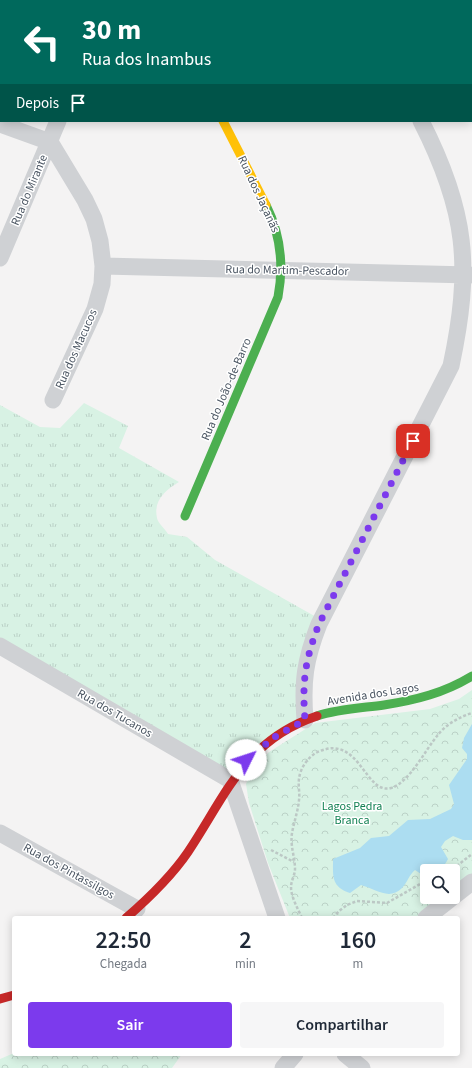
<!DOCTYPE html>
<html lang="pt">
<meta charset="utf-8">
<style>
body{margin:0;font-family:"Source Sans 3",sans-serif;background:#f6f6f7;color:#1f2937;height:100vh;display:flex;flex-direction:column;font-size:15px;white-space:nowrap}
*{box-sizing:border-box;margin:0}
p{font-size:13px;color:#747a83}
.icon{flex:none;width:22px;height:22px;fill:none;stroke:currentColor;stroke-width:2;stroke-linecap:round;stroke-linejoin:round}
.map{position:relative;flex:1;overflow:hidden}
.sheet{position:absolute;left:12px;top:916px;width:448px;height:140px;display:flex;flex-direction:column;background:#fff;border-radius:4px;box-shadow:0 2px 10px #0003}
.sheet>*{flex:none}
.guide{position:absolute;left:0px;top:0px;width:472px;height:122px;box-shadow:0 2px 10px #0003;background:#00695c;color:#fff;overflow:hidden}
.fabs{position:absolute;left:420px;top:864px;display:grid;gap:8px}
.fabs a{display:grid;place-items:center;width:40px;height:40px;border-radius:4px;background:#fff;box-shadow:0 2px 10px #0003;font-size:20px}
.pin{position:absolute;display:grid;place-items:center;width:34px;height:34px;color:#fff;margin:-17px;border-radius:8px;box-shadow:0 2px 6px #0006}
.me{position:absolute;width:44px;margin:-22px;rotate:49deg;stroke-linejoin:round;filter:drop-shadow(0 0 3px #0008)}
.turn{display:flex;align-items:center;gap:14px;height:84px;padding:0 16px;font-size:18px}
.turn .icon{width:52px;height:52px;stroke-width:2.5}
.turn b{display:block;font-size:28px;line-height:34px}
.then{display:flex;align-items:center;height:38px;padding:0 16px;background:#0003;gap:8px;font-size:15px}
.eta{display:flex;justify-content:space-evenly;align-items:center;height:68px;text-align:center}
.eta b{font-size:24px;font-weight:600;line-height:28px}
.cta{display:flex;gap:8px;margin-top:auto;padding:8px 16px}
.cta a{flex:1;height:46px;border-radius:4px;background:#7c3aed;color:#fff;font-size:16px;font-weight:600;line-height:46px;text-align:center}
.cta a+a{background:#f6f6f7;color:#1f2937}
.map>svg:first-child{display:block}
.education{fill:#e2e2e3}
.grass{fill:url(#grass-tufts)}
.forest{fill:url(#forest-crowns)}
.water{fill:#acddf1}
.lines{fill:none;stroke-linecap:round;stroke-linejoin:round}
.path{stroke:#bcc8c5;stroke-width:2.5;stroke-dasharray:3 2;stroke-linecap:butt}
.street{stroke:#cfd1d4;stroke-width:17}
.fast{stroke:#4caf50;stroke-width:9}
.slow{stroke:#ffc107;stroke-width:9}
.jam{stroke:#c62828;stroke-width:9}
.route{stroke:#7c3aed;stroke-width:7;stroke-dasharray:0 12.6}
.labels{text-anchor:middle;stroke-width:3;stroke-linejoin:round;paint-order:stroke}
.street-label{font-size:12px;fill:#495461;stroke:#fff}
.park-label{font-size:12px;fill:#148254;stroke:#fff}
</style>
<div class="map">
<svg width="472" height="1068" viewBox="0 0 472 1068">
<defs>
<pattern id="grass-tufts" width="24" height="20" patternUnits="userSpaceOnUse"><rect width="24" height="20" fill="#d8f2e4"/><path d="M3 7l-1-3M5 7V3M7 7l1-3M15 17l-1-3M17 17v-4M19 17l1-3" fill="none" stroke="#bbd1c6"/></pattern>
<pattern id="forest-crowns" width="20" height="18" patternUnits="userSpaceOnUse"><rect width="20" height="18" fill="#d8f2e4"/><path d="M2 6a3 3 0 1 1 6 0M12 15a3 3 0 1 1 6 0" fill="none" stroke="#bbd1c6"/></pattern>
</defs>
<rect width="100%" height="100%" fill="#f4f3f3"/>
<path class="education" d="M450 0H472V43L471 1Z"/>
<path class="grass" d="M84 403 128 426 119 448 179 482C166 490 153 500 157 518 158 523 165 529 168 534L187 537 215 560 318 618 301 718 229 775 0 642V405L40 427 60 428Z"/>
<path class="forest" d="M472 690V880L453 894V871H427V897H449L421 918H290L268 863 249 803 246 784 252 769 269 752 315 723 430 709 459 699Z
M14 1053V1054H182L172 1068H0V1059Z"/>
<path class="water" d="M472 724V840H463L453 836 445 841 441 847 448 859C442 870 439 871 427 871V874H421L415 870C409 875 407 883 402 888 389 901 376 889 361 885L350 893C331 887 333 876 333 859L360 848 371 838 389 836 408 820 430 819 451 809 454 804 449 785 467 759V754L462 748 464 738Z"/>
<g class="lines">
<path class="path" d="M271 850 294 862
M448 871 458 865 472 854
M302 918C298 909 291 897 291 887 291 881 295 875 295 869 295 857 290 846 292 833 294 822 298 811 299 800 300 793 298 786 299 779 300 768 309 755 320 751 360 735 365 795 391 788 409 783 426 749 437 736 445 725 459 717 472 713
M333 918 339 911 347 905 357 901 387 903 427 880"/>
<path class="street" d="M162 0V1
M359 0V1
M109 1V0
M0 124 50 142 85 200 94 219 100 241 103 266 102 284 95 309 53 400
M0 258 58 121
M103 266 470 275
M0 646 230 780 277 918
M305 720C302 681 305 660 319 624L451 366C472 267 467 211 421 121
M0 833 137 909
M426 918 472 882
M345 1054 362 1068
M283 1068 295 1054"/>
<path class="fast" d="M185 516 278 297C284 265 281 235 266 205
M317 716C338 709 362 708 384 705 416 700 444 693 472 676"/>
<path class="slow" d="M223 121 266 205"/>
<path class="jam" d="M126 918C149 898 171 877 188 852 226 795 245 740 317 716
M0 999 14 995"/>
</g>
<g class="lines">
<path class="route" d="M246 760 276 736 305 720C302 681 305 660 319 624L413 441"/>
</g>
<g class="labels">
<g class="street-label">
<text transform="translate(29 190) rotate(-67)" y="4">Rua do Mirante</text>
<text transform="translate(259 194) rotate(65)" y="4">Rua dos Jaçanãs</text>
<text transform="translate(287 270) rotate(1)" y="4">Rua do Martim-Pescador</text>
<text transform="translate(76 349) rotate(-66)" y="4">Rua dos Macucos</text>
<text transform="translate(226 389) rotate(-67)" y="4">Rua do João-de-Barro</text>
<text transform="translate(373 694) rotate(-9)" y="4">Avenida dos Lagos</text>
<text transform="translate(115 713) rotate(30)" y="4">Rua dos Tucanos</text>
<text transform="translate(69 871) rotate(29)" y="4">Rua dos Pintassilgos</text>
</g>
<g class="park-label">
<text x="352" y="810">Lagos Pedra<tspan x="352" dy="14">Branca</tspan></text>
</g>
</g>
</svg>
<div class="fabs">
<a><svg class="icon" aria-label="search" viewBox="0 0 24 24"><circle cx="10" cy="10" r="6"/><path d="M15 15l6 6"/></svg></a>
</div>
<div class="pin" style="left:413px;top:441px;background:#d93025"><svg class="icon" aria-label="arrive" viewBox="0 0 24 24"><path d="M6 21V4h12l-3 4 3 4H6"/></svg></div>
<svg class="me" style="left:246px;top:760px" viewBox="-20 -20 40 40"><circle r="19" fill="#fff"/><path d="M0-13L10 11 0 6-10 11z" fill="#7c3aed"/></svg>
<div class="guide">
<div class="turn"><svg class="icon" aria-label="left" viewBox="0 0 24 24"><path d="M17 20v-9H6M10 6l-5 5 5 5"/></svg><div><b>30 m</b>Rua dos Inambus</div></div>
<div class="then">Depois<svg class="icon" aria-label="arrive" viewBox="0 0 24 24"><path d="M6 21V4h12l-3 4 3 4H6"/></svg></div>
</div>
<section class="sheet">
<div class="eta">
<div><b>22:50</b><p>Chegada</p></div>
<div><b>2</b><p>min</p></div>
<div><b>160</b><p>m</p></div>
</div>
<div class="cta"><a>Sair</a><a>Compartilhar</a></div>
</section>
</div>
